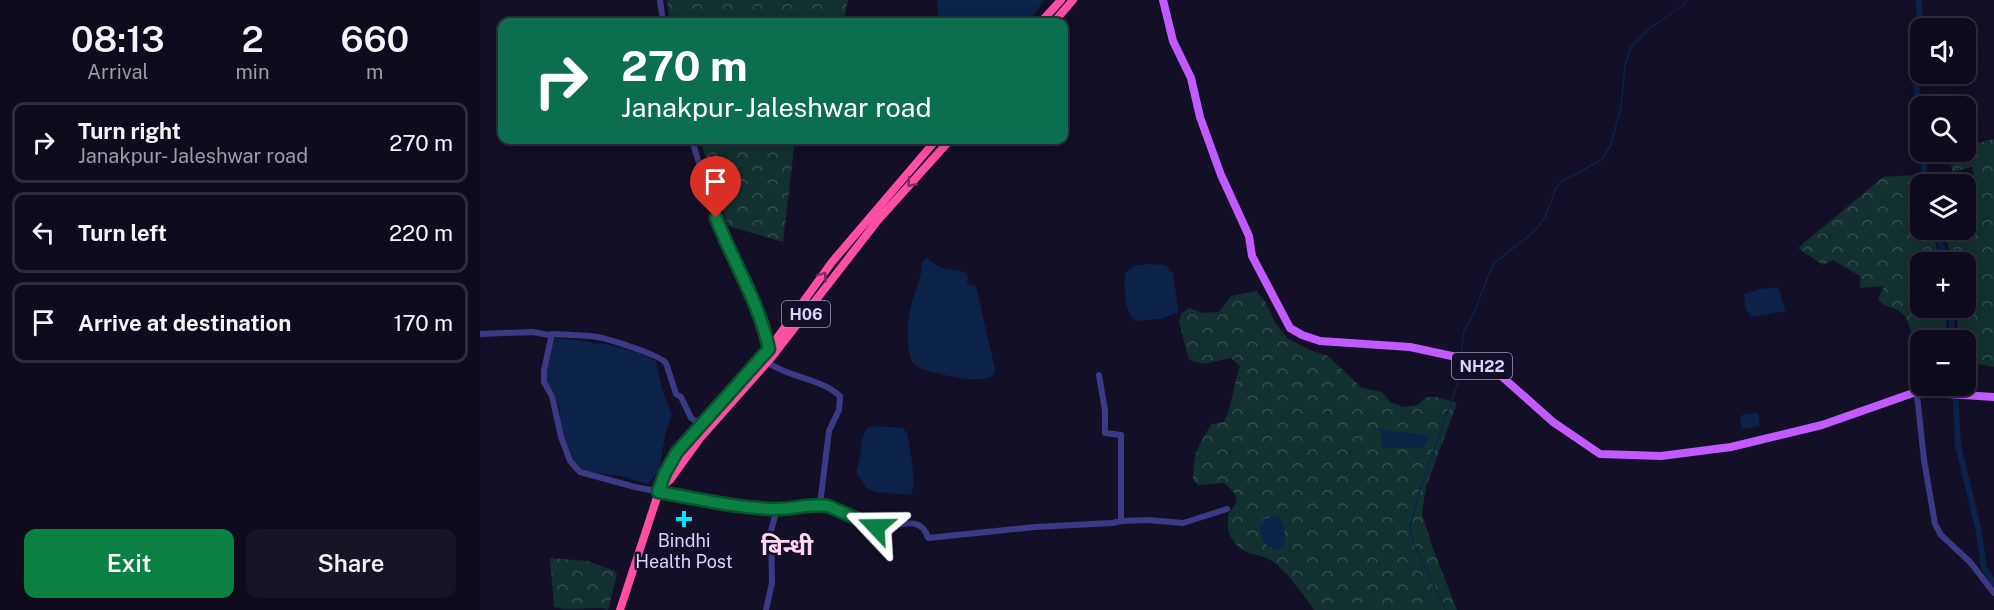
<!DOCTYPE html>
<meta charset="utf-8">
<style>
body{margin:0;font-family:"Public Sans","Noto Sans Devanagari",sans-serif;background:#171425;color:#f1f3f6;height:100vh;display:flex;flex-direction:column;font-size:22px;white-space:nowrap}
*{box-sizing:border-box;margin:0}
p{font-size:20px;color:#9b9ba3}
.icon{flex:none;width:33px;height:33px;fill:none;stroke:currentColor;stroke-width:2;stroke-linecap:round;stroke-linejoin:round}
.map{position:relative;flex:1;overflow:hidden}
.side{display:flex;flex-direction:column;background:#0e0b1c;width:480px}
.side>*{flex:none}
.top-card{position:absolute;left:18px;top:18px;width:570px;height:126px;border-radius:12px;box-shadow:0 3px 15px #0003,0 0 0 2px #2e2b3b;background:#0b6e4f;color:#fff;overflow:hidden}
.buttons{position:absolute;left:1430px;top:18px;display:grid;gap:12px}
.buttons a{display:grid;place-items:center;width:66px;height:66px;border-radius:12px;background:#0e0b1c;box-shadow:0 3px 15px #0003,0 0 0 2px #2e2b3b;font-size:30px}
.pin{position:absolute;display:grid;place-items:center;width:51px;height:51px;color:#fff;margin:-62px -26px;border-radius:50% 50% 50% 0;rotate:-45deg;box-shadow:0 0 6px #0007}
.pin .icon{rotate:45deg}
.me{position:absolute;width:66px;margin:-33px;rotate:293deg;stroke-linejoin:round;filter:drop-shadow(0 0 4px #0008)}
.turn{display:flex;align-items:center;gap:21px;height:126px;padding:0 24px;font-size:27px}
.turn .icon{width:78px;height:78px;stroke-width:2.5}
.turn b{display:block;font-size:42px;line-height:51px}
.eta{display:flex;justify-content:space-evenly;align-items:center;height:102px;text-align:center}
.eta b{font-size:36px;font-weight:600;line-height:42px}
.primary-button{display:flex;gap:12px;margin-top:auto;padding:12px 24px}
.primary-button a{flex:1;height:69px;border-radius:12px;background:#0b8043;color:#fff;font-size:24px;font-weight:600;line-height:69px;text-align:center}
.primary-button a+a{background:#171425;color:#f1f3f6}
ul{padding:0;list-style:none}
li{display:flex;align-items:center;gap:18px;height:81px;margin:0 12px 9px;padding:0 12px;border:3px solid #2e2b3b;border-radius:12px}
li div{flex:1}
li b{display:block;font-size:22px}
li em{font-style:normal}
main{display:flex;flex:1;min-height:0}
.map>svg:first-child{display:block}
.forest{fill:url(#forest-crowns)}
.water{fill:#0c2248}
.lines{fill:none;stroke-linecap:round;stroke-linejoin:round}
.stream{stroke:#0c2248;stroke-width:1.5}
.canal{stroke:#0c2248;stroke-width:6}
.minor{stroke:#3d3a85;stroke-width:6}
.major{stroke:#c25bff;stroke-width:8}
.highway{stroke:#ff4fa3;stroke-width:8}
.oneway{stroke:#7d2c5e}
.route-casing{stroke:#07532c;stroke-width:15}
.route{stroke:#0b8043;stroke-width:10}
.poi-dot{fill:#00e5ff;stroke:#130f26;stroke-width:2}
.labels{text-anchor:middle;stroke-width:5;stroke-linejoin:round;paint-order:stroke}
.shield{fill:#130f26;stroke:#9e99be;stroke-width:1.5}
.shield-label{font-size:16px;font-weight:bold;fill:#d9d4ff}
.poi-label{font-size:18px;fill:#d9d4ff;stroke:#130f26}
.district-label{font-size:24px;font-weight:bold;fill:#ffd6f0;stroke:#130f26}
</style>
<main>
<section class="side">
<div class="eta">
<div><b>08:13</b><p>Arrival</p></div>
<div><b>2</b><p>min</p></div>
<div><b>660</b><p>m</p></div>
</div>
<ul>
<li><svg class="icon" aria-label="right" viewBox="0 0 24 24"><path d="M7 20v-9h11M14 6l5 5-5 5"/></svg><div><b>Turn right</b><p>Janakpur- Jaleshwar road</p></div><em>270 m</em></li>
<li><svg class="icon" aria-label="left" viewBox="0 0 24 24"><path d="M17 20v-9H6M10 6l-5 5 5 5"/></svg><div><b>Turn left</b></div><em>220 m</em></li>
<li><svg class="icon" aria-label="arrive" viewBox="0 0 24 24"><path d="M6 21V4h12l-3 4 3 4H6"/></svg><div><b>Arrive at destination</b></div><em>170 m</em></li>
</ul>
<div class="primary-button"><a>Exit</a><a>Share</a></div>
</section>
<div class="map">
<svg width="1514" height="610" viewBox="0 0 1514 610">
<defs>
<pattern id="forest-crowns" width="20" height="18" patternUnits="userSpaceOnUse" patternTransform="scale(1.5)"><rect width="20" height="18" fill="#12302f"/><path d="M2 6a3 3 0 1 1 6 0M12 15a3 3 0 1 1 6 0" fill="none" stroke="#344d4e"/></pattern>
</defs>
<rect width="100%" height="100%" fill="#130f26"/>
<path class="forest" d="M187 0H368L364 22H190Z
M1514 139V367L1499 364 1485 366V340H1478L1477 308H1485V262H1470L1468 245 1463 230H1485V185L1495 182 1492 167 1473 172 1469 158 1475 152H1485V146Z
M220 140H315L303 242 248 226Z
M1434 175 1440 191V230H1452L1461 262H1440V308H1465L1467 331 1458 333 1451 340H1440V347L1436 349C1432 337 1430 318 1419 311 1411 306 1404 308 1398 299L1404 286 1380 288V276L1353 260 1343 265 1318 248 1403 177Z
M776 291 785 301 795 322 807 338 830 350 848 356 882 388 902 392 910 402 923 407 937 405 946 397H957L977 403 946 487 942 514 952 546 977 610H834C823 594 810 576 795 563 782 552 766 559 752 539 747 533 747 520 749 513 750 510 753 508 755 505 760 496 750 488 744 483L718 485 713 480C714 453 717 446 732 424L744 422C753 404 753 385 760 366L751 358 724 364 709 360 699 322 701 314 709 308 723 313 739 312 751 296Z
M70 558 108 561 135 571 137 575 128 610 122 608 84 609 74 607Z"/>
<path class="water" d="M457 0H564L549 22H458Z
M447 258 461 268 485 272 488 276 487 284 496 286 515 369 514 375C501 383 483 378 469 376 458 373 443 372 434 364 426 356 427 323 430 311 433 293 442 280 442 262Z
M668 264 685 265 693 273 698 309 697 313 680 319 655 321C644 310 644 289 645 274L653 266Z
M1298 287 1306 311 1272 317 1266 310 1264 294 1280 289Z
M75 338 106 341 114 344 122 343 160 353 176 361 183 392 192 415 186 431 179 470 169 483C161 484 154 479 145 477 129 473 111 475 96 467L81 432 79 408 74 392 67 382 66 367Z
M1278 412 1280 426 1262 429 1260 418 1262 415Z
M394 426 423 428 427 433 431 455 434 482 432 493 429 495 396 492 386 488 376 472 381 452 382 438 387 428Z
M900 429 950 436 944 448H903Z
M797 516C806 525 807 538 802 549 787 552 781 540 780 527L784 519Z"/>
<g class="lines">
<path class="stream" d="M981 354 984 330 991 320 1013 264 1055 231 1066 215 1076 188 1081 182 1121 160 1131 145 1141 106 1145 66 1151 47 1169 29 1203 5 1207 0
M966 610 934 545 930 528 941 486 978 383 979 362"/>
<path class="canal" d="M1439 0 1440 26 1436 80 1440 138
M1442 152 1446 184
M1457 230 1466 262
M1470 308 1473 340
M1475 386 1478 445 1498 527 1504 568 1514 583"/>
<path class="minor" d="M180 0 183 22
M212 140C222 173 231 205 244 237 259 275 281 308 289 349
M0 334 53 332 69 335 75 334C89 335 103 335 117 337 129 339 180 355 186 363L196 394 201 397 211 418 221 424
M72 334 64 370V382L72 396 81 437 90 461 100 472 155 487 222 500 297 509 340 504 348 505 396 527C415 530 440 511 448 538L555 527 632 523 641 521 668 520 703 523 747 509
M287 362C309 378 340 378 360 396L359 410 349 431 340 504
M1436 368 1435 377 1444 460 1455 524 1461 535 1490 562 1514 593
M619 375 625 411V433L641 435V521
M286 610 292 583 291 531 297 509"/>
<path class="major" d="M683 0 693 41 711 78 720 117 741 175 769 236 772 256 810 328 822 335 840 341 930 347 995 361 1019 374 1073 422 1120 454 1181 456 1251 447 1342 425 1436 392 1514 397"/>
<path class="highway" d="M561 22 581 0
M574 22 593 0
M180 488 190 480 221 437 291 358 398 220 470 140
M140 610 185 473 197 452 289 349 352 262 456 140"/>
</g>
<defs><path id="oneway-chevron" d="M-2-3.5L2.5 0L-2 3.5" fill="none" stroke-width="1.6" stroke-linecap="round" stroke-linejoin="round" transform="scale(1.5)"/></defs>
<g class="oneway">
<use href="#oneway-chevron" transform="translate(431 183) rotate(132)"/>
<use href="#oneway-chevron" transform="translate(343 276) rotate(-55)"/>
</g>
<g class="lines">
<defs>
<path id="route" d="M236 218C253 262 279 302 289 349L197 452 185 473 178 492C217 498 258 509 298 509 315 509 331 503 348 506L396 527"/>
</defs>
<use href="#route" class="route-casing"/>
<use href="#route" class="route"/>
</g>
<path class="poi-dot" d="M201 510h6v6h6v6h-6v6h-6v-6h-6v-6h6z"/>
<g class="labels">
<g class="shield">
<rect x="302" y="301" width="48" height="26" rx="4.5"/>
<rect x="972" y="353" width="60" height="26" rx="4.5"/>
</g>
<g class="shield-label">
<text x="326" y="320">H06</text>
<text x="1002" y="372">NH22</text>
</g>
<g class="poi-label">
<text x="204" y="547">Bindhi<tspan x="204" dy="21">Health Post</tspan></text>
</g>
<g class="district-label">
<text x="307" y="555">बिन्धी</text>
</g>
</g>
</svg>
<div class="buttons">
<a><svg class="icon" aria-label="sound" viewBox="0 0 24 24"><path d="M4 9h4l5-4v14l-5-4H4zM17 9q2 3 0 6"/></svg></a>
<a><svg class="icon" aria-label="search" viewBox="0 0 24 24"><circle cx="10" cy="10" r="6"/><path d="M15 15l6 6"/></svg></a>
<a><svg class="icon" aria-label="layers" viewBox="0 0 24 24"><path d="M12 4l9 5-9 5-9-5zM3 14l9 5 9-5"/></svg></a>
<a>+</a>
<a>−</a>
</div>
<div class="pin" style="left:236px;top:218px;background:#d93025"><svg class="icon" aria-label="arrive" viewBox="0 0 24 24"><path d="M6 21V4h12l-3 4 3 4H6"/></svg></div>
<svg class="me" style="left:396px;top:527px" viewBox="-20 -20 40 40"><path d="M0-17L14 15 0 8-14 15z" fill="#0b8043" stroke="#fff" stroke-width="4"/></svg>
<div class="top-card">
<div class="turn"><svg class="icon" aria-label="right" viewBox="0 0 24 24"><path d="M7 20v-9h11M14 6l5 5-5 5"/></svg><div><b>270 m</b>Janakpur- Jaleshwar road</div></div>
</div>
</div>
</main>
